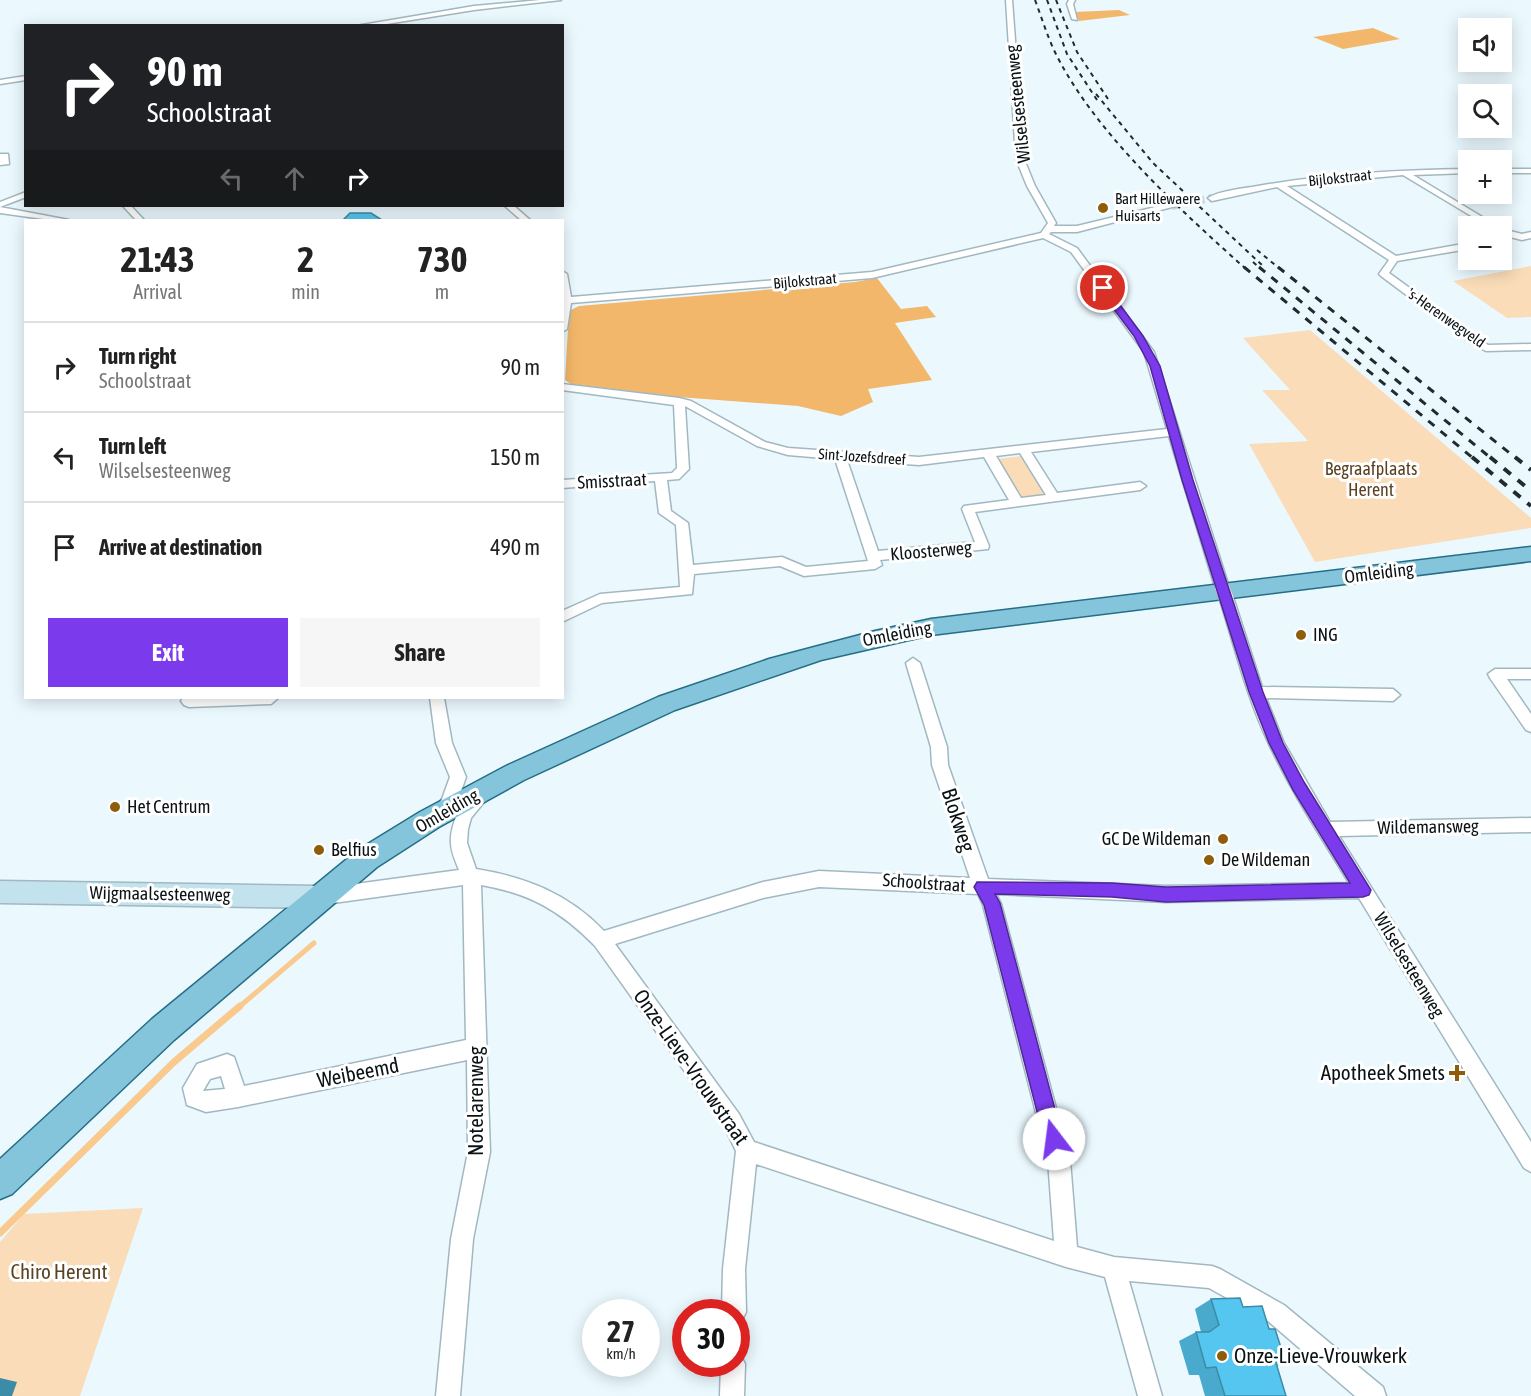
<!DOCTYPE html>
<meta charset="utf-8">
<style>
body{margin:0;font-family:"Asap Condensed",sans-serif;background:#f6f6f6;color:#222;height:100vh;display:flex;flex-direction:column;font-size:22px;white-space:nowrap}
*{box-sizing:border-box;margin:0}
p{font-size:20px;color:#767676}
.icon{flex:none;width:33px;height:33px;fill:none;stroke:currentColor;stroke-width:2;stroke-linecap:round;stroke-linejoin:round}
.map{position:relative;flex:1;overflow:hidden}
.details{position:absolute;left:24px;top:219px;width:540px;height:480px;display:flex;flex-direction:column;background:#fff;border-radius:0px;box-shadow:0 3px 15px #0003}
.details>*{flex:none}
.banner{position:absolute;left:24px;top:24px;width:540px;height:183px;border-radius:0px;box-shadow:0 3px 15px #0003;background:#202124;color:#fff;overflow:hidden}
.tools{position:absolute;left:1458px;top:18px;display:grid;gap:12px}
.tools a{display:grid;place-items:center;width:54px;height:54px;border-radius:0px;background:#fff;box-shadow:0 3px 15px #0003;font-size:30px}
.speed{position:absolute;left:582px;top:1299px;display:flex;gap:12px;font-size:30px;font-weight:700;text-align:center}
.speed>*{display:grid;place-content:center;width:78px;height:78px;border-radius:50%;background:#fff;box-shadow:0 3px 15px #0003;line-height:1}
.speed small{font-size:15px;font-weight:400}
.speed .limit{border:9px solid #d22;background:#fff;color:#111}
.pin{position:absolute;display:grid;place-items:center;width:51px;height:51px;color:#fff;margin:-26px;border:3px solid #fff;border-radius:50%;box-shadow:0 2px 6px #0007}
.me{position:absolute;width:66px;margin:-33px;rotate:345deg;stroke-linejoin:round;filter:drop-shadow(0 0 4px #0008)}
.turn{display:flex;align-items:center;gap:21px;height:126px;padding:0 24px;font-size:27px}
.turn .icon{width:78px;height:78px;stroke-width:2.5}
.turn b{display:block;font-size:42px;line-height:51px}
.lanes{display:flex;align-items:center;height:57px;padding:0 24px;background:#0003;justify-content:center;gap:30px;direction:ltr}
.lanes .off{opacity:.35}
.eta{display:flex;justify-content:space-evenly;align-items:center;height:102px;text-align:center}
.eta b{font-size:36px;font-weight:700;line-height:42px}
.button{display:flex;gap:12px;margin-top:auto;padding:12px 24px}
.button a{flex:1;height:69px;border-radius:0px;background:#7c3aed;color:#fff;font-size:24px;font-weight:700;line-height:69px;text-align:center}
.button a+a{background:#f6f6f6;color:#222}
ul{padding:0;list-style:none}
li{display:flex;align-items:center;gap:18px;height:90px;padding:0 24px;border-top:2px solid #e0e0e0}
li div{flex:1}
li b{display:block;font-size:22px}
li em{font-style:normal}
.map>svg:first-child{display:block}
.green{fill:#fadcb8}
.forest{fill:#f2b76a}
.lines{fill:none;stroke-linecap:round;stroke-linejoin:round}
.stream-far1{stroke:#fac98e;stroke-width:5}
.stream{stroke:#fac98e;stroke-width:7}
.street-tunnel{stroke:#c9d6dc;stroke-width:8;stroke-dasharray:8 4.5;stroke-linecap:butt}
.street-casing{stroke:#a1b8c1;stroke-width:3}
.secondary-casing{stroke:#a1b8c1;stroke-width:3}
.primary-casing{stroke:#256e86;stroke-width:3}
.street{fill:#fff;fill-rule:evenodd}
.secondary{fill:#c2e2ed;fill-rule:evenodd}
.primary{fill:#85c5db;fill-rule:evenodd}
.rail-far2{stroke:#212a2d;stroke-width:2;stroke-dasharray:4.5 4.5;stroke-linecap:butt}
.rail-far1{stroke:#212a2d;stroke-width:3;stroke-dasharray:8 8;stroke-linecap:butt}
.rail{stroke:#212a2d;stroke-width:4;stroke-dasharray:9 9;stroke-linecap:butt}
.street-bridge-casing{stroke:#a1b8c1;stroke-width:16;stroke-linecap:butt}
.street-bridge{stroke:#fff;stroke-width:14}
.wall{fill:#49aace}
.shaded-wall{fill:#3c8ba7}
.building{fill:#55c6ef;stroke:#3c8ba7;stroke-width:1.5}
.route{fill:#7c3aed;stroke:#51269a;stroke-width:1.5}
.poi-dot{fill:#8f5d0a;stroke:#fff;stroke-width:2}
.labels{text-anchor:middle;stroke-width:6;stroke-linejoin:round;paint-order:stroke}
.far-street-label{font-size:15px;fill:#0a1215;stroke:#fff}
.far-poi-label{font-size:15px;fill:#0a1215;stroke:#fff;text-anchor:start}
.street-label{font-size:18px;fill:#0a1215;stroke:#fff}
.park-label{font-size:18px;fill:#5b4222;stroke:#fff}
.poi-label{font-size:18px;fill:#0a1215;stroke:#fff;text-anchor:start}
.near-street-label{font-size:21px;fill:#0a1215;stroke:#fff}
.near-poi-label{font-size:21px;fill:#0a1215;stroke:#fff;text-anchor:end}
.near-park-label{font-size:21px;fill:#5b4222;stroke:#fff}
</style>
<div class="map">
<svg width="1531" height="1396" viewBox="0 0 1531 1396">
<rect width="100%" height="100%" fill="#ebf9ff"/>
<path class="green" d="M1531 266V317L1507 318 1453 281Z
M1310 330 1531 518V528L1315 562 1249 444 1308 441 1262 390H1290L1243 338Z
M1022 456 1047 496 1020 500 997 459Z
M143 1208 80 1396H0V1242L24 1214Z"/>
<path class="forest" d="M1119 10 1130 15 1079 21 1075 12Z
M1373 28 1400 39 1343 49 1313 37Z
M877 278 901 309 927 306 936 317 895 323 932 380 868 389 873 402 841 416 798 406 678 397 571 384 565 380 569 311 579 306 855 282Z"/>
<g class="lines">
<path class="stream-far1" d="M239 1007 314 943"/>
<path class="stream" d="M0 1233 174 1062 240 1006"/>
<path class="street-tunnel" d="M1172 206 1212 198"/>
<defs>
<path id="street" d="M540 0H561L474 10 374 26H356L474 6Z
M1006 0H1012L1024 159 1035 186 1056 223 1054 226H1077L1172 203 1176 206 1077 232H1051L1049 234 1077 248 1154 352 1229 587 1227 590 1222 592 1215 587 1169 436 1031 452 1057 493 1140 482 1146 486 1140 490 975 512 989 546 988 549 880 560 882 565 875 569 804 576 780 566 694 574 692 594 602 603 562 622V611L600 594 680 587 676 525 659 513 655 481 562 488V480L672 473 677 468 674 405 562 390V384L679 398 691 401 765 442 788 448 919 457 1167 429 1144 352 1071 252 1043 238 872 278 571 303 567 329 562 332V271L567 274 571 297 872 272 1041 233 1048 223 1027 186 1016 159ZM685 406 757 446 788 455 835 459 868 561 806 567 782 557 693 565 688 523 671 511 667 480 679 479 689 469ZM1020 453 1046 495 1021 498 996 456ZM984 457 1009 500 964 506 962 509 975 542 878 551 847 460 919 465Z
M1069 0H1075L1073 4 1077 20 1072 19 1067 4Z
M26 76V80L0 84V80Z
M0 154H8L9 164 0 165Z
M1468 169V173L1413 175 1497 226H1488L1403 175 1287 186 1396 256 1468 243V249L1397 261 1389 273 1488 345 1531 344V350L1486 351 1472 344 1381 276 1379 274 1389 260 1277 187 1212 201 1208 198C1219 191 1239 189 1252 187 1323 174 1395 170 1468 169Z
M1502 169H1531V173H1502Z
M26 192V197L0 207 69 220H51L0 213V202Z
M123 206H131L144 220H136Z
M505 206H514L530 220H521Z
M1502 229 1522 234 1531 232V238L1522 240 1502 235Z
M1227 595 1234 600 1262 687 1393 689 1400 695 1393 701 1266 698 1284 743 1330 822 1531 818V832L1339 836 1531 1142V1172L1524 1168 1359 898 1166 902 996 894 1001 904 1070 1160 1077 1247 1114 1257 1212 1266 1220 1269 1284 1305 1383 1387 1386 1396H1355L1268 1321 1209 1288 1129 1281 1162 1396H1138L1105 1277 1066 1267 756 1164 745 1269 746 1312 742 1320 736 1323V1312H722L723 1269 736 1151 725 1128 595 946C561 911 529 893 481 885L490 1152 473 1239 460 1396H436L451 1239 468 1152 467 1060 238 1107 206 1112 187 1105 183 1088 197 1064 227 1054 234 1057 244 1086 466 1040 463 885 326 904 320 902 317 896 320 890 326 888 459 870C456 862 451 852 451 843 449 826 466 784 487 791L489 796 471 818 468 829 467 843 476 869C526 877 569 894 604 931L763 882 819 871 970 878 932 765 931 747 906 663 913 658 920 663 947 747 948 765 988 879 1166 886 1349 883C1321 837 1292 793 1269 744 1247 698 1235 648 1220 600ZM819 887 978 894 983 905 1048 1160 1054 1241 754 1142 739 1114 615 944 763 898ZM221 1076 225 1089 203 1091 210 1079Z
M1495 669H1531V679H1507L1531 714V732L1526 730 1490 678 1488 674Z
M183 698H278L271 704 189 707 184 705 181 701Z
M430 698H444L452 743 466 777 455 808 442 817 436 815 434 810 442 799 450 777 436 743Z
M736 1354 741 1356 745 1364 744 1396H720L721 1364H736Z"/>
<path id="secondary" d="M0 881 320 886 329 889 332 897 329 905 320 908 0 903Z"/>
<path id="primary" d="M1531 547V561L931 635 821 660 675 710 524 780 439 827 377 867 174 1040 12 1194 0 1199V1159L152 1019 358 850 420 812 506 766 658 697 769 659 875 631 931 619Z"/>
</defs>
<use href="#street" class="street-casing"/>
<use href="#secondary" class="secondary-casing"/>
<use href="#primary" class="primary-casing"/>
<use href="#street" class="street"/>
<use href="#secondary" class="secondary"/>
<use href="#primary" class="primary"/>
<path class="rail-far2" d="M1035 0C1041 16 1046 32 1053 48 1091 129 1179 209 1246 269
M1047 0 1067 54 1099 103
M1056 0 1077 52 1108 99
M1096 94 1153 163 1263 266
M1257 250 1280 269
M1253 262 1261 269"/>
<path class="rail-far1" d="M1244 267 1474 459
M1259 267 1492 459
M1278 267 1517 459"/>
<path class="rail" d="M1472 457 1531 506
M1490 457 1531 491
M1515 457 1531 470"/>
<defs>
<path id="street-bridge" d="M1222 587 1227 600"/>
</defs>
<use href="#street-bridge" class="street-bridge-casing"/>
<use href="#street-bridge" class="street-bridge"/>
</g>
<path class="wall" d="M1211 1299 1243 1307 1269 1329 1286 1363 1277 1366 1286 1396H1205L1199 1375H1189L1179 1341 1196 1332H1201L1195 1309Z"/>
<path class="shaded-wall" d="M0 1378 17 1382 12 1396H0Z"/>
<path class="building" d="M350 213H371L382 220H343Z
M1240 1298 1243 1307 1262 1306 1269 1329H1275L1286 1363H1276L1286 1396H1225L1216 1367 1206 1368 1196 1332H1209L1219 1325 1211 1299Z"/>
<path class="route" d="M1100 286H1106L1143 336 1160 366 1193 480 1263 692 1283 743 1304 782 1371 890 1369 895 1363 897 1166 902 1112 897 995 894 1000 903 1063 1139 1060 1146 1054 1148 1047 1146 1044 1139 984 905 974 887 977 882 1112 883 1166 887 1350 883 1293 790 1269 743 1249 692 1182 480 1150 366 1134 336 1098 288Z"/>
<g class="poi-dot">
<circle cx="1103" cy="208" r="6"/>
<circle cx="1301" cy="635" r="6"/>
<circle cx="115" cy="807" r="6"/>
<circle cx="1223" cy="839" r="6"/>
<circle cx="319" cy="850" r="6"/>
<circle cx="1209" cy="860" r="6"/>
<path d="M1454 1064h6v6h6v6h-6v6h-6v-6h-6v-6h6z"/>
<circle cx="1222" cy="1356" r="6"/>
</g>
<g class="labels">
<g class="far-street-label">
<text transform="translate(1340 178) rotate(-6)" y="5">Bijlokstraat</text>
<text transform="translate(805 281) rotate(-5)" y="5">Bijlokstraat</text>
<text transform="translate(1446 318) rotate(35)" y="5">'s-Herenwegveld</text>
<text transform="translate(862 457) rotate(4)" y="5">Sint-Jozefsdreef</text>
</g>
<g class="far-poi-label">
<text x="1115" y="204">Bart Hillewaere<tspan x="1115" dy="17">Huisarts</tspan></text>
</g>
<g class="street-label">
<text transform="translate(1018 104) rotate(-96)" y="6">Wilselsesteenweg</text>
<text transform="translate(612 481) rotate(-3)" y="6">Smisstraat</text>
<text transform="translate(931 551) rotate(-5)" y="6">Kloosterweg</text>
<text transform="translate(1379 573) rotate(-7)" y="6">Omleiding</text>
<text transform="translate(897 634) rotate(-11)" y="6">Omleiding</text>
<text transform="translate(447 811) rotate(-30)" y="6">Omleiding</text>
<text transform="translate(1428 827) rotate(-1)" y="6">Wildemansweg</text>
<text transform="translate(924 883) rotate(4)" y="6">Schoolstraat</text>
<text transform="translate(160 894) rotate(1)" y="6">Wijgmaalsesteenweg</text>
<text transform="translate(1409 965) rotate(59)" y="6">Wilselsesteenweg</text>
</g>
<g class="park-label">
<text x="1371" y="475">Begraafplaats<tspan x="1371" dy="21">Herent</tspan></text>
</g>
<g class="poi-label">
<text x="1313" y="641">ING</text>
<text x="127" y="813">Het Centrum</text>
<text x="1211" y="845" text-anchor="end">GC De Wildeman</text>
<text x="331" y="856">Belfius</text>
<text x="1221" y="866">De Wildeman</text>
</g>
<g class="near-street-label">
<text transform="translate(958 820) rotate(72)" y="7">Blokweg</text>
<text transform="translate(691 1067) rotate(55)" y="7">Onze-Lieve-Vrouwstraat</text>
<text transform="translate(358 1073) rotate(-11)" y="7">Weibeemd</text>
<text transform="translate(476 1101) rotate(-90)" y="7">Notelarenweg</text>
</g>
<g class="near-poi-label">
<text x="1445" y="1080">Apotheek Smets</text>
<text x="1234" y="1363" text-anchor="start">Onze-Lieve-Vrouwkerk</text>
</g>
<g class="near-park-label">
<text x="59" y="1279">Chiro Herent</text>
</g>
</g>
</svg>
<div class="tools">
<a><svg class="icon" aria-label="sound" viewBox="0 0 24 24"><path d="M4 9h4l5-4v14l-5-4H4zM17 9q2 3 0 6"/></svg></a>
<a><svg class="icon" aria-label="search" viewBox="0 0 24 24"><circle cx="10" cy="10" r="6"/><path d="M15 15l6 6"/></svg></a>
<a>+</a>
<a>−</a>
</div>
<div class="speed"><div>27<small>km/h</small></div><div class="limit">30</div></div>
<div class="pin" style="left:1103px;top:288px;background:#d93025"><svg class="icon" aria-label="arrive" viewBox="0 0 24 24"><path d="M6 21V4h12l-3 4 3 4H6"/></svg></div>
<svg class="me" style="left:1054px;top:1139px" viewBox="-20 -20 40 40"><circle r="19" fill="#fff"/><path d="M0-13L10 11 0 6-10 11z" fill="#7c3aed"/></svg>
<div class="banner">
<div class="turn"><svg class="icon" aria-label="right" viewBox="0 0 24 24"><path d="M7 20v-9h11M14 6l5 5-5 5"/></svg><div><b>90 m</b>Schoolstraat</div></div>
<div class="lanes"><svg class="icon off" aria-label="left" viewBox="0 0 24 24"><path d="M17 20v-9H6M10 6l-5 5 5 5"/></svg><svg class="icon off" aria-label="ahead" viewBox="0 0 24 24"><path d="M12 20V5M6 11l6-6 6 6"/></svg><svg class="icon" aria-label="right" viewBox="0 0 24 24"><path d="M7 20v-9h11M14 6l5 5-5 5"/></svg></div>
</div>
<section class="details">
<div class="eta">
<div><b>21:43</b><p>Arrival</p></div>
<div><b>2</b><p>min</p></div>
<div><b>730</b><p>m</p></div>
</div>
<ul>
<li><svg class="icon" aria-label="right" viewBox="0 0 24 24"><path d="M7 20v-9h11M14 6l5 5-5 5"/></svg><div><b>Turn right</b><p>Schoolstraat</p></div><em>90 m</em></li>
<li><svg class="icon" aria-label="left" viewBox="0 0 24 24"><path d="M17 20v-9H6M10 6l-5 5 5 5"/></svg><div><b>Turn left</b><p>Wilselsesteenweg</p></div><em>150 m</em></li>
<li><svg class="icon" aria-label="arrive" viewBox="0 0 24 24"><path d="M6 21V4h12l-3 4 3 4H6"/></svg><div><b>Arrive at destination</b></div><em>490 m</em></li>
</ul>
<div class="button"><a>Exit</a><a>Share</a></div>
</section>
</div>
